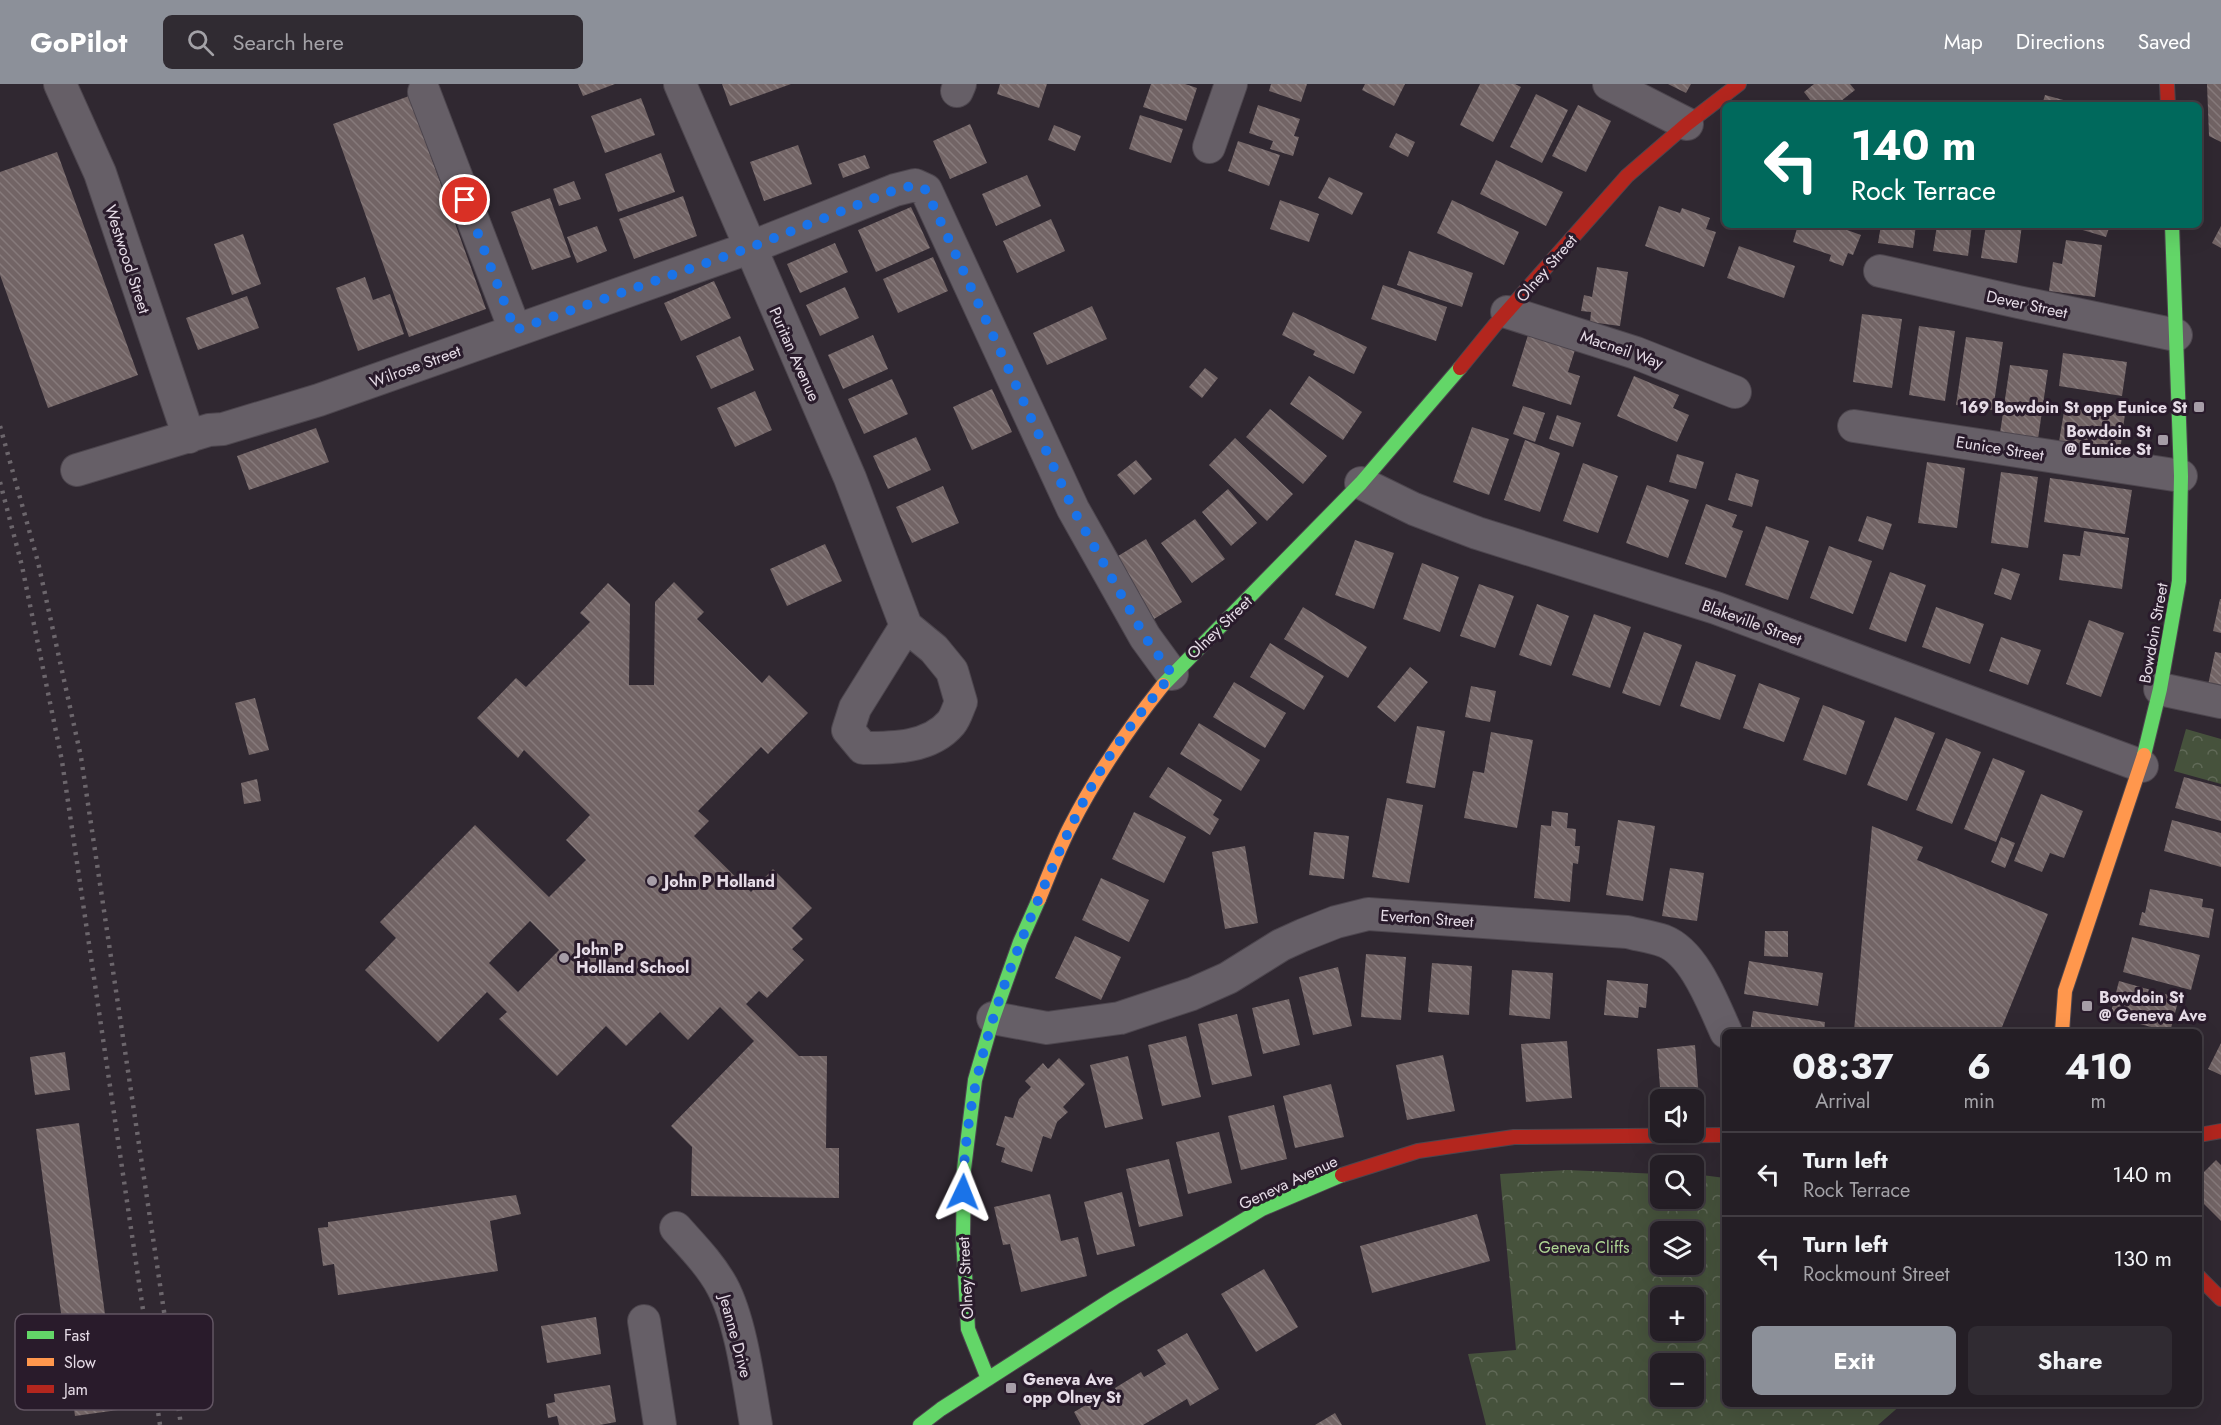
<!DOCTYPE html>
<meta charset="utf-8">
<style>
body{margin:0;font-family:Jost,sans-serif;background:#302b32;color:#f1f3f6;height:100vh;display:flex;flex-direction:column;font-size:22px;white-space:nowrap}
*{box-sizing:border-box;margin:0}
p{font-size:20px;color:#a3a2a7}
.icon{flex:none;width:33px;height:33px;fill:none;stroke:currentColor;stroke-width:2;stroke-linecap:round;stroke-linejoin:round}
.map{position:relative;flex:1;overflow:hidden}
.details{position:absolute;left:1722px;top:945px;width:480px;height:378px;display:flex;flex-direction:column;background:#241e25;border-radius:9px;box-shadow:0 6px 24px #0002,0 0 0 2px #413c42}
.details>*{flex:none}
.hud{position:absolute;left:1722px;top:18px;width:480px;height:126px;border-radius:9px;box-shadow:0 6px 24px #0002,0 0 0 2px #413c42;background:#00695c;color:#fff;overflow:hidden}
.controls{position:absolute;left:1650px;top:1005px;display:grid;gap:12px}
.controls a{display:grid;place-items:center;width:54px;height:54px;border-radius:9px;background:#241e25;box-shadow:0 6px 24px #0002,0 0 0 2px #413c42;font-size:30px}
.pin{position:absolute;display:grid;place-items:center;width:51px;height:51px;color:#fff;margin:-26px;border:3px solid #fff;border-radius:50%;box-shadow:0 2px 6px #0007}
.me{position:absolute;width:66px;margin:-33px;rotate:2deg;stroke-linejoin:round;filter:drop-shadow(0 0 4px #0008)}
.turn{display:flex;align-items:center;gap:21px;height:126px;padding:0 30px;font-size:27px}
.turn .icon{width:78px;height:78px;stroke-width:2.5}
.turn b{display:block;font-size:42px;line-height:51px}
.eta{display:flex;justify-content:space-evenly;align-items:center;height:102px;text-align:center}
.eta b{font-size:36px;font-weight:700;line-height:42px}
.action{display:flex;gap:12px;margin-top:auto;padding:12px 30px}
.action a{flex:1;height:69px;border-radius:9px;background:#8c9099;color:#fff;font-size:24px;font-weight:700;line-height:69px;text-align:center}
.action a+a{background:#302b32;color:#f1f3f6}
ul{padding:0;list-style:none}
li{display:flex;align-items:center;gap:18px;height:84px;padding:0 30px;border-top:2px solid #413c42}
li div{flex:1}
li b{display:block;font-size:22px}
li em{font-style:normal}
header{display:flex;align-items:center;gap:36px;box-sizing:border-box;height:84px;padding:0 30px;background:#8c9099;color:#fff}
header strong{font-size:28px}
nav{display:flex;gap:33px;margin-inline-start:auto;font-size:21px}
.search{width:420px;height:54px;background:#302b32;display:flex;align-items:center;gap:15px;box-sizing:border-box;padding:0 21px;border-radius:9px;color:#a3a2a7;font-size:22px}
.map>svg:first-child{display:block}
.park{fill:url(#park-crowns);fill-rule:evenodd}
.building{fill:url(#building-back-hatch);fill-rule:evenodd}
.lines{fill:none;stroke-linecap:round;stroke-linejoin:round}
.street-casing{stroke:#4d464e;stroke-width:34}
.fast-casing{stroke:#4d464e;stroke-width:16}
.slow-casing{stroke:#4d464e;stroke-width:16}
.jam-casing{stroke:#4d464e;stroke-width:16}
.street{stroke:#665f67;stroke-width:32}
.fast{stroke:#63d668;stroke-width:14}
.slow{stroke:#ff974d;stroke-width:14}
.jam{stroke:#b3261e;stroke-width:14}
.rail{stroke:#6c666c;stroke-width:4.5;stroke-dasharray:3 6;stroke-linecap:butt}
.route{stroke:#1a73e8;stroke-width:10;stroke-dasharray:0 18}
.poi-dot{fill:#a69da7;stroke:#291b2b;stroke-width:2}
.labels{text-anchor:middle;stroke-width:6;stroke-linejoin:round;paint-order:stroke}
.street-label{font-size:16px;fill:#e6dce7;stroke:#291b2b}
.poi-label{font-size:16px;font-weight:bold;fill:#e6dce7;stroke:#291b2b;text-anchor:start}
.park-label{font-size:16px;fill:#afd694;stroke:#291b2b}
.key{fill:#291b2b;stroke:#625563;stroke-width:1.5}
.key-label{font-size:16px;fill:#e6dce7}
</style>
<header>
<strong>GoPilot</strong>
<div class="search"><svg class="icon" aria-label="search" viewBox="0 0 24 24"><circle cx="10" cy="10" r="6"/><path d="M15 15l6 6"/></svg>Search here</div>
<nav><a>Map</a><a>Directions</a><a>Saved</a></nav>
</header>
<div class="map">
<svg width="2221" height="1341" viewBox="0 0 2221 1341">
<defs>
<pattern id="park-crowns" width="20" height="18" patternUnits="userSpaceOnUse" patternTransform="scale(1.5)"><rect width="20" height="18" fill="#46523c"/><path d="M2 6a3 3 0 1 1 6 0M12 15a3 3 0 1 1 6 0" fill="none" stroke="#616a58"/></pattern>
<pattern id="building-back-hatch" width="6" height="6" patternUnits="userSpaceOnUse" patternTransform="scale(1.5)"><rect width="6" height="6" fill="#726465"/><path d="M-1 5l2 2M0 0l6 6M5-1l2 2" fill="none" stroke="#867a7b"/></pattern>
</defs>
<rect width="100%" height="100%" fill="#302831"/>
<path class="park" d="M2186 645 2221 655V700L2174 687Z
M1567 1086 1660 1090V1114H1694V1090L1725 1094V1320H1902L1878 1341H1486L1468 1270 1516 1266 1500 1090ZM1660 1148H1694V1180H1660ZM1660 1214H1694V1246H1660ZM1660 1280H1694V1312H1660Z"/>
<path class="building" d="M578 0H615L583 12Z
M722 0H791L730 22Z
M1000 0H1047L1039 24 997 10Z
M1151 0H1185L1197 4 1186 37 1143 23Z
M1271 0H1307L1301 18 1269 7Z
M1365 0H1405L1394 22 1362 6Z
M1480 0H1515L1521 3 1493 58 1460 41Z
M1668 0H1691L1686 9Z
M1814 0H1850L1855 6 1836 21H1814L1804 8Z
M2207 0H2221V58L2209 52Z
M1536 10 1568 26 1542 79 1510 63Z
M2045 11 2078 20V21H2042Z
M409 12 486 225 409 253 333 40Z
M641 14 655 51 605 69 591 32Z
M1258 21 1300 35 1294 52 1299 53 1293 72 1270 65 1273 57 1249 49Z
M1578 21 1611 37 1586 88 1552 72Z
M1140 31 1183 45 1171 79 1129 65Z
M970 40 987 79 950 95 933 57Z
M1054 41 1081 52 1075 67 1048 56Z
M1396 49 1415 58 1408 73 1389 63Z
M1238 57 1280 71 1269 102 1228 87Z
M798 61 812 100 764 117 750 78Z
M57 68 138 291 48 324 0 191V88Z
M661 69 675 108 618 128 605 90Z
M865 71 870 84 843 94 838 80Z
M1496 76 1563 108 1546 142 1480 110Z
M1027 91 1041 122 996 142 982 110Z
M1329 93 1363 109 1352 131 1318 114Z
M574 97 581 115 559 122 553 105Z
M683 112 697 152 634 175 619 135Z
M550 114 571 173 532 186 511 128Z
M1280 116 1319 130 1309 158 1270 145Z
M1452 116 1519 148 1504 181 1437 149Z
M1659 122 1680 129 1682 124 1710 134 1706 145 1716 148 1704 183 1645 162Z
M911 123 930 164 876 188 858 146Z
M1051 135 1065 167 1017 189 1003 157Z
M1798 141H1845L1844 145 1861 151 1853 171 1848 169 1843 182 1829 177 1831 171 1793 158Z
M1881 141H1916L1913 164 1878 159Z
M1937 141H1972L1968 172 1933 167Z
M1986 141H2022L2017 179 1981 174Z
M2066 141H2110L2106 153Z
M597 142 607 167 577 179 567 153Z
M2221 142V164L2212 159Z
M243 150 261 200 232 211 214 160Z
M2066 156 2102 161 2095 213 2049 207 2053 178 2062 180Z
M835 159 848 188 800 209 787 180Z
M1739 162 1795 182 1784 214 1727 194Z
M1409 167 1473 189 1462 223 1397 201Z
M933 173 948 207 898 229 883 195Z
M1597 183 1628 188 1620 242 1590 238 1591 228 1581 227 1584 211 1592 213Z
M365 193 373 216 390 210 404 250 358 267 336 204Z
M714 197 731 234 681 257 664 219Z
M1383 201 1447 223 1436 257 1371 235Z
M845 203 859 234 820 252 806 221Z
M247 212 259 244 198 266 186 234Z
M1092 222 1107 255 1047 281 1033 249Z
M1293 228 1367 263 1354 290 1313 271 1315 267 1282 251Z
M1862 230 1902 235 1892 304 1853 298Z
M1919 242 1955 247 1945 317 1909 311Z
M873 251 888 285 843 305 828 271Z
M1528 251 1575 266 1568 288 1580 292 1571 321 1512 302Z
M740 252 754 286 711 305 696 272Z
M1966 253 2003 258 1993 326 1956 321Z
M2063 269 2127 278 2122 312 2059 302Z
M2010 281 2048 286 2038 355 2000 349Z
M1205 284 1218 294 1202 314 1189 303Z
M1309 292 1362 328 1343 356 1290 320Z
M1634 292 1679 311 1673 324 1689 331 1677 358 1617 332Z
M892 295 908 330 864 350 848 315Z
M992 305 1012 348 972 366 953 323Z
M755 307 772 346 735 363 717 324Z
M2065 321 2125 330 2120 367 2059 358Z
M1523 322 1545 329 1535 358 1513 350Z
M1270 325 1327 372 1303 400 1246 353Z
M1557 331 1581 339 1573 363 1549 355Z
M1472 343 1509 355 1489 411 1453 398Z
M316 344 329 378 249 406 237 372Z
M916 353 931 386 888 405 873 372Z
M1235 354 1293 410 1267 437 1209 381Z
M1525 356 1560 369 1540 428 1504 416Z
M1677 370 1704 378 1696 405 1669 398Z
M1136 376 1152 395 1134 411 1117 391Z
M1927 378 1965 384 1957 444 1918 439Z
M1583 379 1618 392 1598 449 1563 437Z
M2001 388 2038 393 2028 464 1991 459Z
M1736 389 1759 396 1752 423 1728 416Z
M2050 394 2132 406 2125 450 2044 438Z
M1647 401 1689 416 1668 474 1626 459Z
M943 402 959 439 912 459 896 423Z
M1228 405 1257 439 1231 462 1202 428Z
M1706 420 1737 431 1732 443 1743 447 1726 494 1685 480Z
M1867 432 1892 440 1883 466 1858 457Z
M1195 435 1225 475 1192 499 1161 459Z
M1766 442 1809 457 1788 516 1745 501Z
M2084 447 2129 454 2122 505 2059 496 2063 470 2080 472Z
M1146 455 1182 518 1154 535 1118 472Z
M1355 456 1394 469 1374 525 1335 511Z
M825 460 842 497 787 522 770 485Z
M1829 462 1872 477 1853 530 1810 514Z
M1422 479 1459 493 1440 548 1403 535Z
M2002 484 2020 490 2011 516 1994 510Z
M1890 488 1926 501 1906 558 1869 545Z
M674 498 704 528 697 535 762 599 769 591 808 629 768 670 761 663 698 727 709 737 694 752 751 808 773 785 812 824 792 844 803 855 792 865 804 876 767 914 759 907 746 920 799 972H827L826 1064H839V1114L691 1112 692 1063 671 1042 754 957 720 923 688 956 660 928 626 962 606 942 557 992 499 935 507 928 487 908 438 958 365 886 396 854 380 838 475 741 549 813 586 776 566 756 590 731 524 666 518 674 477 634 516 594 526 603 590 538 580 529 608 499 630 520 629 601H654L655 518ZM530 837 559 866 518 908 489 879Z
M1479 500 1514 512 1495 564 1460 552Z
M2220 515H2221V549L2213 547Z
M1537 520 1569 532 1551 582 1519 571Z
M1303 523 1367 563 1348 594 1284 555Z
M1936 523 1984 540 1970 580 1922 563Z
M1594 530 1631 543 1610 604 1572 591Z
M2089 536 2124 549 2101 613 2066 600Z
M1644 548 1682 561 1660 622 1622 609Z
M2001 553 2041 566 2028 601 1989 587Z
M1270 559 1324 592 1304 626 1250 593Z
M2215 568 2221 569V604L2208 601Z
M1696 577 1736 591 1720 636 1680 622Z
M1410 583 1428 598 1395 638 1377 623Z
M1234 598 1286 629 1265 664 1213 633Z
M1759 599 1800 614 1784 658 1743 644Z
M1471 602 1496 607 1490 638 1465 633Z
M255 614 269 666 249 671 235 619Z
M1823 621 1865 637 1846 691 1803 676Z
M1895 633 1935 649 1907 717 1867 701Z
M1199 639 1260 676 1241 707 1180 670Z
M1417 642 1445 647 1435 704 1406 699Z
M1491 648 1533 656 1517 744 1464 734 1473 687 1484 689Z
M1946 654 1981 668 1952 740 1916 726Z
M1993 674 2025 687 1996 758 1964 745Z
M1168 683 1222 716 1213 731 1219 735 1210 751 1149 713Z
M2184 693 2221 703V737L2175 724Z
M257 695 261 717 244 720 241 699Z
M2041 710 2083 727 2064 774 2050 769 2042 788 2014 777Z
M1387 714 1423 721 1409 799 1372 793Z
M1552 727 1568 729 1567 744 1576 745 1575 762H1580L1578 780 1573 779 1570 818 1534 814 1541 741 1551 742Z
M1134 728 1186 753 1164 799 1112 775Z
M1618 736 1655 742 1643 817 1606 811Z
M2172 736 2221 749V783L2164 767Z
M1872 742 1923 763 1917 776 2048 830 2000 948 1854 947Z
M1314 748 1349 752 1344 795 1309 791Z
M2001 753 2015 759 2005 784 1991 778Z
M1245 762 1258 839 1225 845 1212 768Z
M1670 784 1704 789 1697 837 1662 832Z
M1101 794 1149 816 1129 858 1082 836Z
M2150 805 2203 815 2202 823 2214 825 2209 854 2139 841 2142 828 2145 829Z
M1765 847H1788V873L1764 872Z
M1075 852 1121 873 1101 916 1055 894Z
M2132 853 2200 871 2191 906 2123 888Z
M1366 870 1406 873 1401 936 1361 933Z
M1749 877 1823 889 1818 922 1744 910Z
M1432 879 1472 882 1469 931 1428 928Z
M1338 883 1352 942 1313 951 1299 893Z
M1512 886 1553 889 1550 935 1509 931Z
M1607 896 1648 900 1646 924 1639 923 1638 934 1604 931Z
M2119 897 2179 914 2170 948 2110 932Z
M1289 915 1300 961 1263 970 1252 924Z
M1753 927 1825 938 1824 948H1750Z
M1237 930 1252 992 1212 1001 1198 940Z
M1186 952 1201 1013 1162 1022 1148 961Z
M1567 957 1572 1014 1526 1018 1521 960Z
M2221 959V991L2208 985Z
M1695 961 1699 1015 1661 1016 1657 965Z
M65 968 70 1006 35 1011 30 973Z
M1443 971 1455 1027 1407 1036 1396 981Z
M1128 972 1143 1035 1105 1044 1090 981Z
M1059 974 1085 1000 1063 1023 1068 1028 1057 1038 1051 1055 1043 1052 1032 1088 1001 1078 1005 1064 996 1061 1005 1032 1013 1034 1019 1015 1031 1003 1025 997 1043 979 1048 985Z
M1331 1000 1344 1053 1295 1064 1283 1012Z
M1274 1021 1287 1075 1241 1086 1228 1032Z
M79 1039 118 1326 75 1332 36 1045Z
M1219 1048 1232 1099 1188 1110 1176 1058Z
M1169 1075 1183 1132 1139 1143 1126 1085Z
M2216 1076 2221 1081V1137L2199 1115V1093Z
M1122 1108 1135 1162 1097 1171 1084 1118Z
M1050 1110 1061 1157 1078 1153 1087 1192 1021 1208 1010 1160 1003 1161 994 1123Z
M516 1111 521 1130 490 1137 498 1187 338 1211 334 1180 323 1182 318 1144 328 1143V1138Z
M1477 1130 1490 1177 1372 1209 1360 1162Z
M1264 1185 1298 1243 1256 1268 1221 1210Z
M596 1233 601 1270 547 1279 541 1242Z
M1187 1249 1219 1305 1190 1322 1187 1315 1143 1341H1081L1074 1328 1091 1318 1094 1322 1118 1309 1115 1304 1141 1288 1144 1293 1166 1280 1157 1266Z
M610 1301 616 1338 600 1341H559L557 1332 548 1334 546 1320 555 1318 554 1310Z
M1335 1329 1342 1341H1315Z"/>
<g class="lines">
<defs>
<path id="street" d="M60 0 100 89 189 353
M680 0 850 394 906 542 934 565 952 587 961 618C958 624 956 633 951 639 930 664 893 664 863 664L848 646 855 624 906 542
M1609 0 1687 40
M957 7 960 0
M424 8 515 246
M1209 63 1231 0
M1880 187 2018 218 2176 251
M1507 228 1636 269 1735 308
M1854 342 2181 392
M77 386 209 346 223 345 319 316 749 164 895 106 915 101 926 106 1073 425 1145 553 1172 590
M1361 399 1414 425 1477 449 1716 524 2142 682
M2160 605 2221 618
M993 934 1047 944 1120 934 1192 910 1228 894 1281 861 1303 851 1336 838 1368 830 1627 848C1639 851 1652 853 1664 857 1695 869 1713 920 1726 948
M676 1144C692 1162 710 1180 722 1202 741 1237 749 1301 756 1341
M644 1237 660 1341"/>
<path id="fast" d="M1163 601 1361 399 1460 284
M2144 671 2160 605 2179 497 2181 392 2172 141
M988 1295 968 1245 963 1153 964 1085 975 996 993 934 1020 858 1039 815
M920 1341 941 1325 1114 1214 1262 1125 1342 1091"/>
<path id="slow" d="M1039 815C1049 791 1058 766 1070 743 1096 692 1127 646 1163 601
M2062 948 2065 907 2144 671"/>
<path id="jam" d="M2167 0 2168 21
M1460 284 1495 241 1627 92 1687 40 1739 0
M2199 1051 2221 1047
M1342 1091 1418 1067 1514 1053 1725 1051
M2199 1193 2221 1215"/>
</defs>
<use href="#street" class="street-casing"/>
<use href="#fast" class="fast-casing"/>
<use href="#slow" class="slow-casing"/>
<use href="#jam" class="jam-casing"/>
<use href="#street" class="street"/>
<use href="#fast" class="fast"/>
<use href="#slow" class="slow"/>
<use href="#jam" class="jam"/>
<path class="rail" d="M0 342 38 478 81 673 181 1341
M0 398 22 482 62 677 160 1341"/>
</g>
<g class="lines">
<path class="route" d="M465 116 515 246 749 164 895 106 915 101 926 106 1073 425 1145 553 1172 590C1150 617 1128 644 1109 673 1082 715 1062 761 1042 807 1000 904 965 1000 963 1108"/>
</g>
<g class="poi-dot">
<rect x="2193" y="317" width="12" height="12" rx="3"/>
<rect x="2157" y="350" width="12" height="12" rx="3"/>
<circle cx="652" cy="797" r="6"/>
<circle cx="564" cy="874" r="6"/>
<rect x="2081" y="916" width="12" height="12" rx="3"/>
<rect x="1005" y="1298" width="12" height="12" rx="3"/>
</g>
<g class="labels">
<g class="street-label">
<text transform="translate(128 175) rotate(72)" y="6">Westwood Street</text>
<text transform="translate(1546 184) rotate(-49)" y="6">Olney Street</text>
<text transform="translate(2027 220) rotate(12)" y="6">Dever Street</text>
<text transform="translate(1622 265) rotate(19)" y="6">Macneil Way</text>
<text transform="translate(795 270) rotate(66)" y="6">Puritan Avenue</text>
<text transform="translate(415 282) rotate(-20)" y="6">Wilrose Street</text>
<text transform="translate(2000 364) rotate(9)" y="6">Eunice Street</text>
<text transform="translate(1752 538) rotate(20)" y="6">Blakeville Street</text>
<text transform="translate(1219 543) rotate(-44)" y="6">Olney Street</text>
<text transform="translate(2153 549) rotate(-80)" y="6">Bowdoin Street</text>
<text transform="translate(1427 834) rotate(4)" y="6">Everton Street</text>
<text transform="translate(1288 1098) rotate(-25)" y="6">Geneva Avenue</text>
<text transform="translate(965 1194) rotate(-93)" y="6">Olney Street</text>
<text transform="translate(736 1252) rotate(75)" y="6">Jeanne Drive</text>
</g>
<g class="poi-label">
<text x="2187" y="329" text-anchor="end">169 Bowdoin St opp Eunice St</text>
<text x="2151" y="353" text-anchor="end">Bowdoin St<tspan x="2151" dy="18">@ Eunice St</tspan></text>
<text x="664" y="803">John P Holland</text>
<text x="576" y="871">John P<tspan x="576" dy="18">Holland School</tspan></text>
<text x="2099" y="919">Bowdoin St<tspan x="2099" dy="18">@ Geneva Ave</tspan></text>
<text x="1023" y="1301">Geneva Ave<tspan x="1023" dy="18">opp Olney St</tspan></text>
</g>
<g class="park-label">
<text x="1584" y="1169">Geneva Cliffs</text>
</g>
</g>
<rect x="15" y="1230" width="198" height="96" rx="9" class="key"/>
<rect x="27" y="1247" width="27" height="8" fill="#63d668"/>
<rect x="27" y="1274" width="27" height="8" fill="#ff974d"/>
<rect x="27" y="1301" width="27" height="8" fill="#b3261e"/>
<g class="key-label">
<text x="64" y="1257">Fast</text>
<text x="64" y="1284">Slow</text>
<text x="64" y="1311">Jam</text>
</g>
</svg>
<div class="controls">
<a><svg class="icon" aria-label="sound" viewBox="0 0 24 24"><path d="M4 9h4l5-4v14l-5-4H4zM17 9q2 3 0 6"/></svg></a>
<a><svg class="icon" aria-label="search" viewBox="0 0 24 24"><circle cx="10" cy="10" r="6"/><path d="M15 15l6 6"/></svg></a>
<a><svg class="icon" aria-label="layers" viewBox="0 0 24 24"><path d="M12 4l9 5-9 5-9-5zM3 14l9 5 9-5"/></svg></a>
<a>+</a>
<a>−</a>
</div>
<div class="pin" style="left:465px;top:116px;background:#d93025"><svg class="icon" aria-label="arrive" viewBox="0 0 24 24"><path d="M6 21V4h12l-3 4 3 4H6"/></svg></div>
<svg class="me" style="left:963px;top:1108px" viewBox="-20 -20 40 40"><path d="M0-17L14 15 0 8-14 15z" fill="#1a73e8" stroke="#fff" stroke-width="4"/></svg>
<div class="hud">
<div class="turn"><svg class="icon" aria-label="left" viewBox="0 0 24 24"><path d="M17 20v-9H6M10 6l-5 5 5 5"/></svg><div><b>140 m</b>Rock Terrace</div></div>
</div>
<section class="details">
<div class="eta">
<div><b>08:37</b><p>Arrival</p></div>
<div><b>6</b><p>min</p></div>
<div><b>410</b><p>m</p></div>
</div>
<ul>
<li><svg class="icon" aria-label="left" viewBox="0 0 24 24"><path d="M17 20v-9H6M10 6l-5 5 5 5"/></svg><div><b>Turn left</b><p>Rock Terrace</p></div><em>140 m</em></li>
<li><svg class="icon" aria-label="left" viewBox="0 0 24 24"><path d="M17 20v-9H6M10 6l-5 5 5 5"/></svg><div><b>Turn left</b><p>Rockmount Street</p></div><em>130 m</em></li>
</ul>
<div class="action"><a>Exit</a><a>Share</a></div>
</section>
</div>
